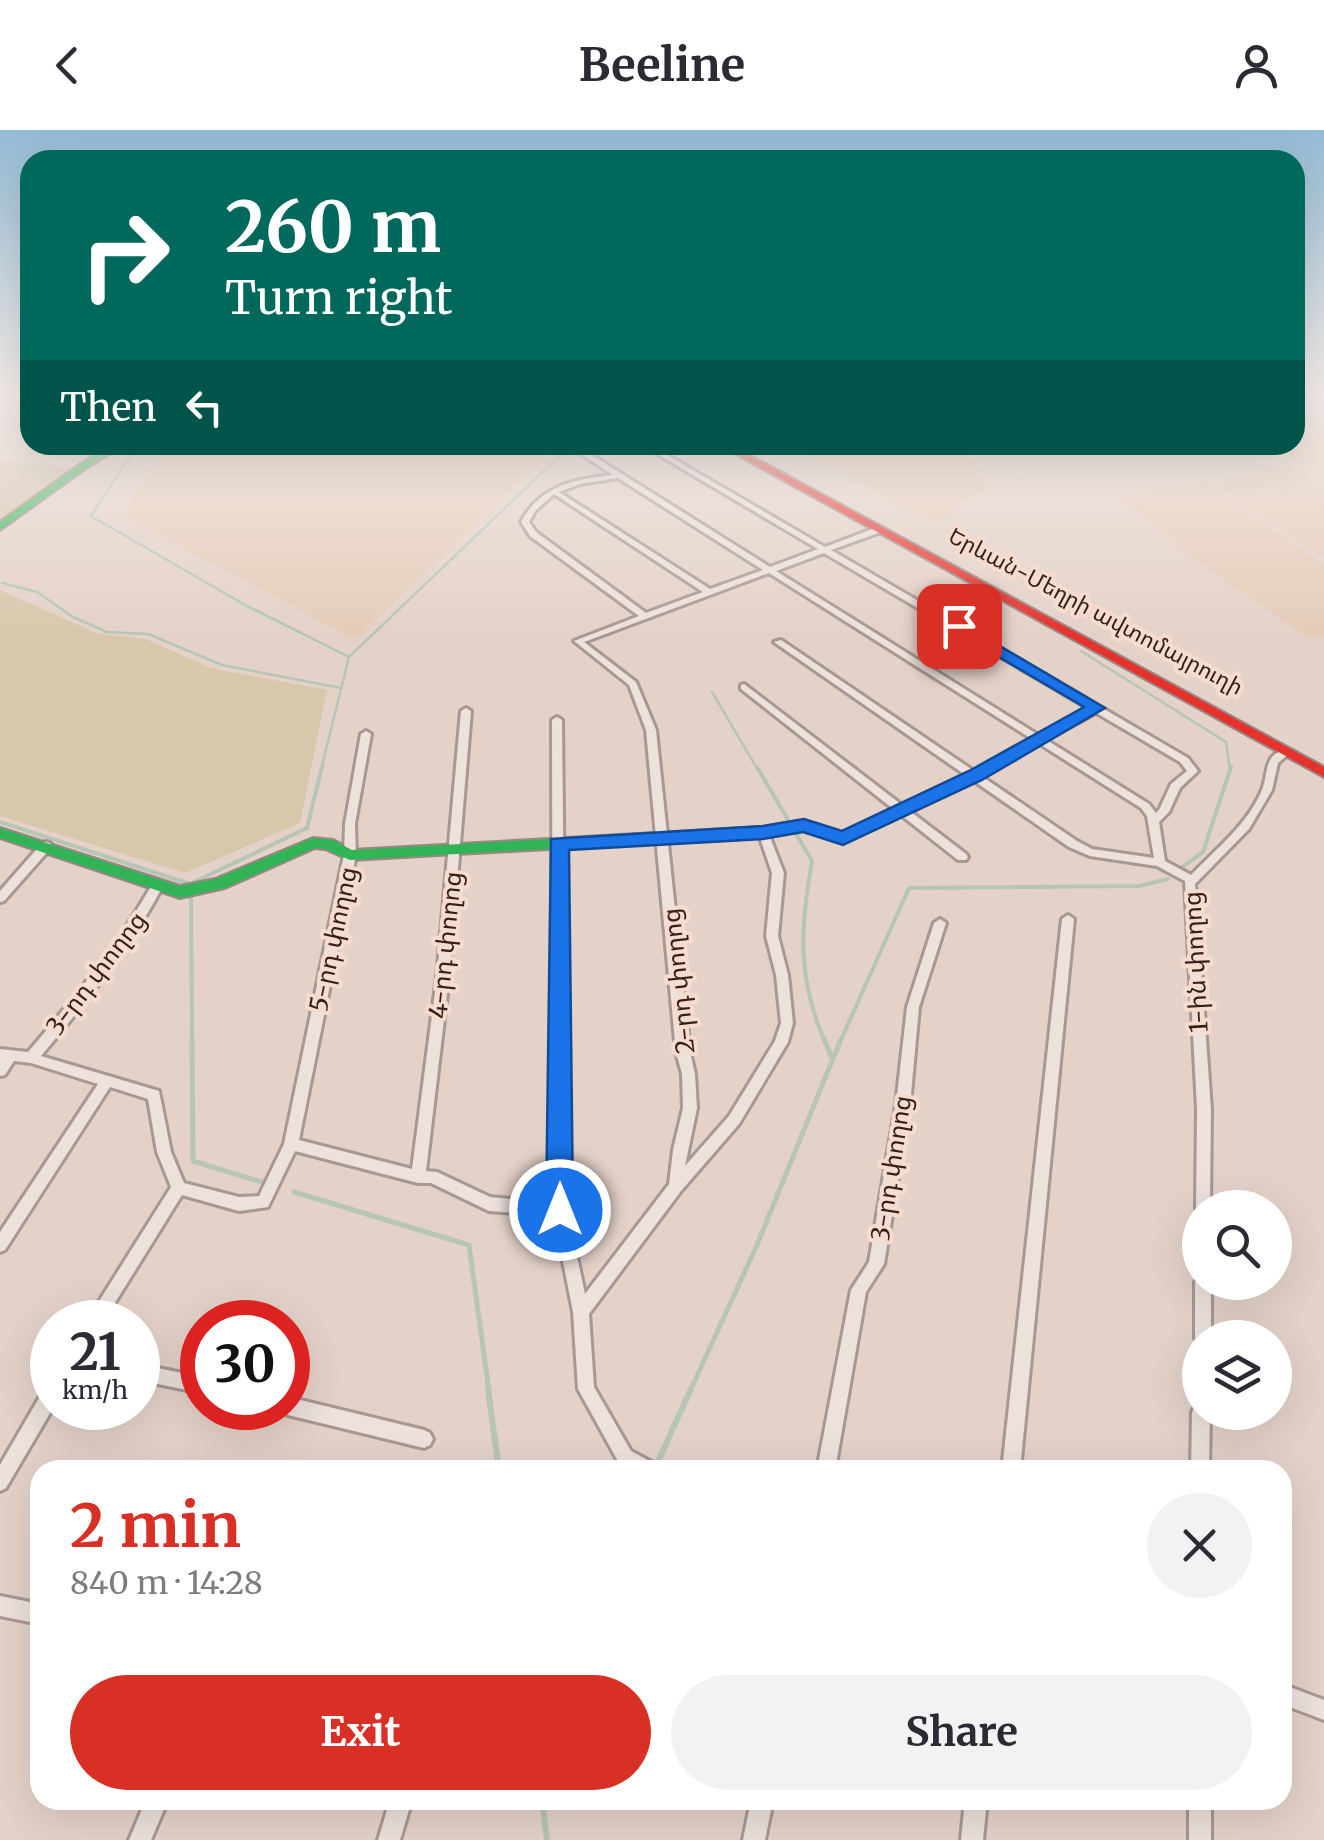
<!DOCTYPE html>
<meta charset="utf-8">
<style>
body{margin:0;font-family:Merriweather,"Noto Sans Armenian",serif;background:#f2f2f3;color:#2b2b33;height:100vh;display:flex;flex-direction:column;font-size:38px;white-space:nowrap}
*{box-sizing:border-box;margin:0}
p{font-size:32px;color:#7c7c81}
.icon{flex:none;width:55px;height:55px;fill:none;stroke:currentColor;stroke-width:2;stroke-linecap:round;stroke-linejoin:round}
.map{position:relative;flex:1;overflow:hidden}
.sheet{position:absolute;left:30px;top:1330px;width:1262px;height:350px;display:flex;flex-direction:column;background:#fff;border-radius:30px;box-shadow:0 10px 40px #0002}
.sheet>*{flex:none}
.guide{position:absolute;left:20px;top:20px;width:1285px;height:305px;border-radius:30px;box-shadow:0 10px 40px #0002;background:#00695c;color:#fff;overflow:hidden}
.controls{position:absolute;left:1182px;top:1060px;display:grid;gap:20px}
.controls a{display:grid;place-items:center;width:110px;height:110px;border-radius:50%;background:#fff;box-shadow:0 10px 40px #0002;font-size:50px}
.speed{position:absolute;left:30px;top:1170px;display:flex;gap:20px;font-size:50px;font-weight:700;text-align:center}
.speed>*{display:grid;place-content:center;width:130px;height:130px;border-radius:50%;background:#fff;box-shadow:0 10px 40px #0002;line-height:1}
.speed small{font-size:25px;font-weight:400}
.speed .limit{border:15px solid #d22;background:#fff;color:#111}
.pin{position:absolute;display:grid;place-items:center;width:85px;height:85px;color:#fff;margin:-42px;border-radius:20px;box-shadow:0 5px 15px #0006}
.me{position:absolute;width:110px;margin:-55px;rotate:0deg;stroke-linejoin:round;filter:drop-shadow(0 0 8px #0008)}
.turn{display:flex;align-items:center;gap:35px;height:210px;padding:0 40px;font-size:45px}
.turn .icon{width:130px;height:130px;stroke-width:2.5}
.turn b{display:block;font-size:70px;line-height:85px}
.then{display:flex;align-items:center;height:95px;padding:0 40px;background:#0003;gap:20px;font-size:38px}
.round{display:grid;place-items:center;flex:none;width:105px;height:105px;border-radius:52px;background:#f2f2f3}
.headline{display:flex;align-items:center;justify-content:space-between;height:170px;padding:0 40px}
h1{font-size:60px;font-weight:700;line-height:75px;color:#d93025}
.cta{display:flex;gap:20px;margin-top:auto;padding:20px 40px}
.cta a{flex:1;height:115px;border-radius:60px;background:#d93025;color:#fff;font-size:40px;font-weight:700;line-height:115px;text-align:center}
.cta a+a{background:#f2f2f3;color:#2b2b33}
header{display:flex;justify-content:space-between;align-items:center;height:130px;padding:0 40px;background:#fff;font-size:45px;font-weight:700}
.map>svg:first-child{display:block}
.farmland{fill:#e5ccb8}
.green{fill:#d7c8ab}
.cemetery{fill:#d1c3ab}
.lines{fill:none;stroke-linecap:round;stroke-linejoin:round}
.stream-far3{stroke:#b6c5b5;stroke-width:2.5}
.stream-far2{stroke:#b6c5b5;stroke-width:4}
.stream-far1{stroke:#b6c5b5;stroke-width:5}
.stream{stroke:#b6c5b5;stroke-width:6}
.street-casing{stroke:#a89893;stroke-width:6}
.fast-casing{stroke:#988883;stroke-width:4}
.slow-casing{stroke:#988883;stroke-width:4}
.jam-casing{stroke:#988883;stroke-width:4}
.street{fill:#ece1db;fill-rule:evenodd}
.fast{fill:#30b455;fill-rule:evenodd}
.slow{fill:#ff9f0a;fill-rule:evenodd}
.jam{fill:#e5322d;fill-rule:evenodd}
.route{fill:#1a73e8;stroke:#114b97;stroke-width:2.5}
.labels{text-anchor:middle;stroke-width:8;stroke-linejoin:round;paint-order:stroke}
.far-street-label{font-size:22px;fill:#361f1b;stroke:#f6dcce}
.street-label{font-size:25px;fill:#361f1b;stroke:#f6dcce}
</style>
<header><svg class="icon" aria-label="back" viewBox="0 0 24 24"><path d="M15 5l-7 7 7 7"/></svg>Beeline<svg class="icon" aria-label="person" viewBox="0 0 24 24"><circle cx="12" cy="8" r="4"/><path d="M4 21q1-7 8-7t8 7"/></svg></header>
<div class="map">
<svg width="1324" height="1710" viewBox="0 0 1324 1710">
<rect width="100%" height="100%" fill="#e4d2c9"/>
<path class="farmland" d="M1324 290V346L1271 315H1295V296Z
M164 315H559L355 509 123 386Z
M789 315H955L978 333 985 355 978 365 952 375 957 383 933 393 844 345 849 341 839 335 826 336Z
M1298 334 1324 350V428L1213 353Z
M1203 351 1324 434V505L1310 509 1197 431 1118 366Z"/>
<path class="green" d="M0 460 99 504 146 509 210 538 327 560 300 693 185 743 0 686Z"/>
<path class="cemetery" d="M0 331H8L74 339 0 393Z"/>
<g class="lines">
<path class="stream-far3" d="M130 326 91 386 245 475 349 527 321 640
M2 453 37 462 73 487 107 502 148 504 222 535 341 558
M1081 521 1226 612 1230 640
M350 526 571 315
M712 562 758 640"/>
<path class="stream-far2" d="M757 637 812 731C800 799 797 847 825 912
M0 692 190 754 307 698 322 637
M1181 738 1203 722 1231 637
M191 764 192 912
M840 912 909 758 1139 756 1168 749"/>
<path class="stream-far1" d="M192 909 193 1031 268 1054
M824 909 832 928
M294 1062 469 1115 489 1261
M690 1261 757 1115 841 909"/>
<path class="stream" d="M488 1259 499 1340
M654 1340 691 1259
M542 1670 547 1710"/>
<defs>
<path id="street" d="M584 315H590L587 322 770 437 818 419 642 315H650L825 417 875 398H881V402L831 420 1188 628 1198 641 1180 658 1169 682 1159 692 1165 731 1191 745C1216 719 1248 694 1262 660 1269 642 1263 621 1290 620L1291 622 1278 633 1272 660 1249 699 1195 754 1211 979 1210 1078H1200V1084L1196 1078 1197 979 1185 751 1157 736 1090 726 1069 717 774 512 781 510 1077 711 1092 719 1154 728 1147 686 1141 678 769 443 584 512 636 552 656 600 690 922 695 944 697 978 685 1036 729 986 775 911 781 893 776 845 766 806 772 743 758 702 759 699 763 698 768 702 784 743 778 806 788 845 793 893 788 912 739 994 681 1061 589 1184 594 1257 631 1321 655 1334 658 1340H631L619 1333 578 1259 573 1182 554 1086 489 1081 431 1053H418L295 1021 268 1077 239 1081 182 1065 103 1192H86L171 1057 157 1022 148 969 110 957 5 1120 0 1122V1102L98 954 31 933 14 931 5 945 0 946V919L28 922C74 868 118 815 153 753L157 752 163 756C130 818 86 872 41 926L159 961 171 1022 184 1053 239 1067 259 1066 284 1014 344 725 345 694 361 604 366 601 371 604 355 694 356 725 299 1010 412 1039 437 847 461 581 466 578 471 581 449 847 426 1041 437 1042 490 1067 553 1073 552 590 557 587 562 590 567 1080 585 1164 669 1054 673 1020 683 978 682 944 676 922 646 600 629 555 574 511 639 486 530 406 521 392C540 356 574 349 613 345L581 324ZM618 348 763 440 710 459 559 362 580 354ZM554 364 703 462 646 483 536 402 529 392 535 381ZM824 423 1180 632 1187 641 1171 654 1159 680 1156 683 1149 674 776 441Z
M744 554 966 724 968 727 966 730H958L741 559V555Z
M46 712 50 713 52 716 50 719 4 771 0 772V761L42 713Z
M1068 785 1074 789 1020 1340H1002L1062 789Z
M940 789 946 793 919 877 910 975 884 1134 866 1162 835 1340H817L851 1160 869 1132 896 975 907 877 934 793Z
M1200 1146V1152H1211V1208H1200V1215L1195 1208V1152Z
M138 1234 202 1247V1263L138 1250Z
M52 1254 53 1278 6 1358 0 1361V1335L46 1256Z
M288 1267 424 1300 430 1303 433 1309 430 1315 424 1318 288 1285 282 1282 280 1278H288Z
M1200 1274V1282H1210L1209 1340H1191L1192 1282 1195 1276Z
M0 1466 40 1474V1494L0 1486Z
M1282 1554 1324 1570V1590L1282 1574Z
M146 1670H168L151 1710H129Z
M390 1670H412L400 1710H378Z
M751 1670H773L765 1710H743Z
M965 1670H987L983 1710H961Z
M1189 1670H1211V1710H1189Z"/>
<path id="fast" d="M113 315H125L89 336 0 400V392L83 332Z
M936 659 943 664 941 667 843 714 803 700 763 707 350 730 325 719 315 718 225 758 180 768 0 708V698L180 756 215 749 313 708 333 710 352 720 763 697 804 690 842 703Z"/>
<path id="slow" d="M1096 574 1103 578 1101 581 941 667 936 669 929 664Z"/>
<path id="jam" d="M719 315H731L1324 637V647Z"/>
</defs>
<use href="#street" class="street-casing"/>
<use href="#fast" class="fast-casing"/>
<use href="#slow" class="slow-casing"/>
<use href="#jam" class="jam-casing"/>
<use href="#street" class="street"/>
<use href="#fast" class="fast"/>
<use href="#slow" class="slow"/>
<use href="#jam" class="jam"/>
</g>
<linearGradient id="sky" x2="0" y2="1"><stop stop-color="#94bbd4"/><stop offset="0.52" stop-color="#f3ebe7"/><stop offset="1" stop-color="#f3ebe7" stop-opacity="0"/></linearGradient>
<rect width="1324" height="503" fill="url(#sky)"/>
<path class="route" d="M959 492 1105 578 982 650 843 715 803 702 763 709 569 720 573 1080 569 1089 560 1092 550 1089 546 1080 551 709 763 696 804 689 842 701 969 641 1084 577 953 500V493Z"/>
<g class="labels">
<g class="far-street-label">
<text transform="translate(1096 481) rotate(28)" y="8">Երևան-Մեղրի ավտոմայրուղի</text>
</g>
<g class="street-label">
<text transform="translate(333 809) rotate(-78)" y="9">5-րդ փողոց</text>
<text transform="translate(445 815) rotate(-84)" y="9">4-րդ փողոց</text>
<text transform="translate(1195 832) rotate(-93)" y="9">1-ին փողոց</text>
<text transform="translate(96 843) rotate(-53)" y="9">3-րդ փողոց</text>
<text transform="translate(678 851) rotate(-96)" y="9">2-րդ փողոց</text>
<text transform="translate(891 1038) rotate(-81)" y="9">3-րդ փողոց</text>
</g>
</g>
</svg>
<div class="controls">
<a><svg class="icon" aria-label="search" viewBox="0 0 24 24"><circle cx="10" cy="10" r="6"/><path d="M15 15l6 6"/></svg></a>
<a><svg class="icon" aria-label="layers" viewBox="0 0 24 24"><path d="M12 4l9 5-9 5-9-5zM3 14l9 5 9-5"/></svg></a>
</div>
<div class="speed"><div>21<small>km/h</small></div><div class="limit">30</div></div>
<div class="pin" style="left:959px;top:496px;background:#d93025"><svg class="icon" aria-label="arrive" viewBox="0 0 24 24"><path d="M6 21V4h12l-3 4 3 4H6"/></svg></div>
<svg class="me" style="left:560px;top:1080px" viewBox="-20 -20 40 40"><circle r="17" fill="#1a73e8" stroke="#fff" stroke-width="3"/><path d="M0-11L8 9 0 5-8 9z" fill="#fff"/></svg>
<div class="guide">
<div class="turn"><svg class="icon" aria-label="right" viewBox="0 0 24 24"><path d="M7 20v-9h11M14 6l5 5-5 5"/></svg><div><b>260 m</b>Turn right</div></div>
<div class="then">Then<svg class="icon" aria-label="left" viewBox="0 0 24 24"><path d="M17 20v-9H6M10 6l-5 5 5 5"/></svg></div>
</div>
<section class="sheet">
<div class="headline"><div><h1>2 min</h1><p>840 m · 14:28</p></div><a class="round"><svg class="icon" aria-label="close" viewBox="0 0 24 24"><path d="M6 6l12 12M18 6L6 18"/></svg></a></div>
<div class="cta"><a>Exit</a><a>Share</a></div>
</section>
</div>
